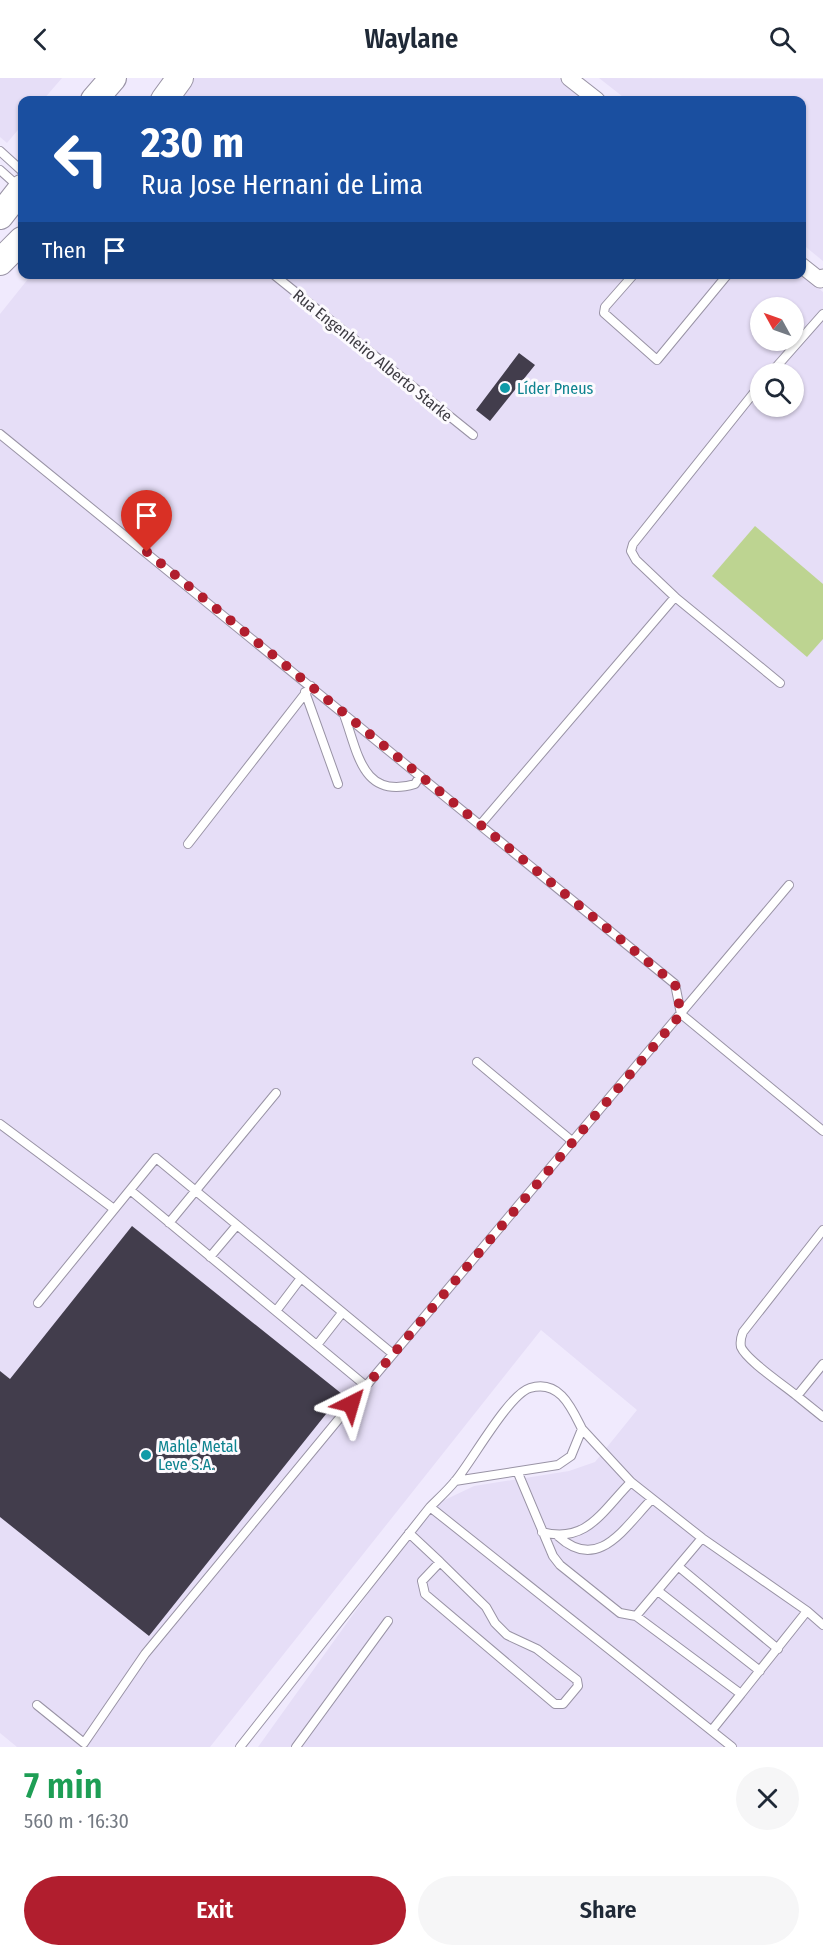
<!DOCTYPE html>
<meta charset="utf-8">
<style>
body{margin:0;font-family:"Fira Sans Condensed",sans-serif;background:#f6f6f7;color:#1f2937;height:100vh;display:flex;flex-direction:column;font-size:22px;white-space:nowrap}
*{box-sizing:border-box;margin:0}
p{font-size:20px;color:#747a83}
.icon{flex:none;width:33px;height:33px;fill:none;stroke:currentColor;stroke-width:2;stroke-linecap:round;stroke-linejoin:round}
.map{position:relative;height:1669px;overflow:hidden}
.side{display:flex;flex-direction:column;background:#fff;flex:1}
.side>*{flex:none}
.top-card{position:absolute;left:18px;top:18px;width:788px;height:183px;border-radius:12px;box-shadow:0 2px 4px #0004;background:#1a4fa0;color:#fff;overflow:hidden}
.needle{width:39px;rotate:310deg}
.buttons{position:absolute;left:750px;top:219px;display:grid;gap:12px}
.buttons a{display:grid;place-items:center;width:54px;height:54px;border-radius:50%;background:#fff;box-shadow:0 2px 4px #0004;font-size:30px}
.pin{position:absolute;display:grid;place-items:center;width:51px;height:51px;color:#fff;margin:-62px -26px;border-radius:50% 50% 50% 0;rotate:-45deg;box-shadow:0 0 6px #0007}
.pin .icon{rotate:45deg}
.me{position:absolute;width:66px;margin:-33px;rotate:40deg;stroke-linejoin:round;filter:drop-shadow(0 0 4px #0008)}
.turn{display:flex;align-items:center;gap:21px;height:126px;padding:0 24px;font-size:27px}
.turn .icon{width:78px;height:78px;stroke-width:2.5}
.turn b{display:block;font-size:42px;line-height:51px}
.then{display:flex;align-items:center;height:57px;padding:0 24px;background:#0003;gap:12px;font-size:22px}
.round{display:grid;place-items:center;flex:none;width:63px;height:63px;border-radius:32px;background:#f6f6f7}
.head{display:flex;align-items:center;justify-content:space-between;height:102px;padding:0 24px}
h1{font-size:36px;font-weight:600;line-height:45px;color:#1e9e55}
.cta{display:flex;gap:12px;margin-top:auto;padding:12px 24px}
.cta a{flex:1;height:69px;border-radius:36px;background:#b11e2e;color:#fff;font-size:24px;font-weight:600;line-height:69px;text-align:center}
.cta a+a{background:#f6f6f7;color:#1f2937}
header{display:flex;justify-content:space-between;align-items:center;height:78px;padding:0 24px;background:#fff;font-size:27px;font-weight:600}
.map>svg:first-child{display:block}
.built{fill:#e6def7;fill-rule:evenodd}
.green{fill:#bdd491}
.building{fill:#423d4c}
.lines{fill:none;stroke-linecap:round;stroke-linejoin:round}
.service-casing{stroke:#9993a5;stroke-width:10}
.minor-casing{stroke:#9993a5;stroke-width:17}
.trunk-casing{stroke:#9993a5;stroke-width:28}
.service{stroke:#fff;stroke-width:8}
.minor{stroke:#fff;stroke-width:15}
.trunk{stroke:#fff;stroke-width:26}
.route{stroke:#b11e2e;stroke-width:10;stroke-dasharray:0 18}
.culture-dot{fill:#0f9aa8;stroke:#fcfafe;stroke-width:2}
.labels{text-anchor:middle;stroke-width:6;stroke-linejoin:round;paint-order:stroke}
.street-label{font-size:16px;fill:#3d3b42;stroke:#fcfafe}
.culture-label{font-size:16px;fill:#0d838f;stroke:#fcfafe;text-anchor:start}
</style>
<header><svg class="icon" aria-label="back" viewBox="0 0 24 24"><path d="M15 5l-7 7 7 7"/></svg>Waylane<svg class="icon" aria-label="search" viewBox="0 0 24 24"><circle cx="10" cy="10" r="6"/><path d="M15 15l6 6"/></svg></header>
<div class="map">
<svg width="823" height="1669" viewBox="0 0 823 1669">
<rect width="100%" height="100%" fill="#f0eafd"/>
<path class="built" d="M0 0H62L43 22H22V47L7 65 0 59Z
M191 0H559L587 22H173Z
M599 0 823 1V183L801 165V22H627Z
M32 196H801L823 214V1669H258L430 1429 474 1408 569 1393 595 1384 637 1332 541 1252 210 1669H17L0 1655V236ZM760 230H794V262H760ZM760 296H794V328H760Z"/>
<path class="green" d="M755 448 823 506V561L807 579 712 498Z"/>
<path class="building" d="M519 275 535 287 490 343 476 332Z
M132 1148 342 1316 149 1558 0 1439V1293L10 1301Z"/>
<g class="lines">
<defs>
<path id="service" d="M0 73 22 93
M0 92 19 109
M273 196 473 357
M634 196 605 229 604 235 657 282 728 196
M770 296 823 236
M0 356 675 906 681 936 823 1053
M675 519 636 482 631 473 633 466 760 307
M305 614 338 706
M343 634C358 673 361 722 415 706L420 698
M480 747 675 519 780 605
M188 766 311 608
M477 984 572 1063
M0 1046 114 1131
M130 1112 366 1308
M169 1145 276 1015
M210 1179 237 1147
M38 1225 156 1080 393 1276
M276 1233 301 1200
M317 1267 342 1235
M823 1286 797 1318 823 1339
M797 1318C784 1307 747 1283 741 1269 740 1264 741 1259 743 1254L823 1152
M518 1395 553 1478 560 1487 620 1535 636 1538 702 1460 631 1404 582 1351
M430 1429 732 1669
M542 1454C587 1466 602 1433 631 1404
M409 1455 440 1484
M558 1458C598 1495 624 1450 651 1422
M702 1460 807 1533 741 1616
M440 1484 486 1529 495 1545 507 1557 537 1571 577 1602 578 1608 563 1626H555L425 1516 422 1503Z
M679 1489 778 1571
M658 1513 760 1593
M807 1533 823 1547
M636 1538 741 1616 712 1652
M37 1627 84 1665 145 1576 366 1308 789 807
M240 1669 430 1429C439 1420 448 1412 456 1402 472 1383 509 1316 530 1310 560 1301 572 1331 582 1351L571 1378 558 1387 455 1403
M296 1669 388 1543"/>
<path id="minor" d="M569 0 597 22
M801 187 820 202 823 199"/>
<path id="trunk" d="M94 22 113 0
M164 22 180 0
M0 138 22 110
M0 184 22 162"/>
</defs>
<use href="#service" class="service-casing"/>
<use href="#minor" class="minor-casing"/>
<use href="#trunk" class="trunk-casing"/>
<use href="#service" class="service"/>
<use href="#minor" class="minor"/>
<use href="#trunk" class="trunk"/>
</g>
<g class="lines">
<path class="route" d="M147 474 675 906 681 936 351 1326"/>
</g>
<g class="culture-dot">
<circle cx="505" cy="310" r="6"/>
<circle cx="146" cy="1377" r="6"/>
</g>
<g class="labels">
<g class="street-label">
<text transform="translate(373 277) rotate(39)" y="6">Rua Engenheiro Alberto Starke</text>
</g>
<g class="culture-label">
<text x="517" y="316">Líder Pneus</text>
<text x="158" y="1374">Mahle Metal<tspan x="158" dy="18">Leve S.A.</tspan></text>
</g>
</g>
</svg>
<div class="buttons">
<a><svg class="needle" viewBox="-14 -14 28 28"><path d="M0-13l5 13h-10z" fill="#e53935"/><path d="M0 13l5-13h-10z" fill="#747a83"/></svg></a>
<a><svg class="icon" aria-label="search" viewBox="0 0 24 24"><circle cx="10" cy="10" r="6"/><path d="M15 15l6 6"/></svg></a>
</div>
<div class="pin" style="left:147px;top:474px;background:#d93025"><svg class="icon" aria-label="arrive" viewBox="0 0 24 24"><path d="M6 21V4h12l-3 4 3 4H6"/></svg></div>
<svg class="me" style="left:351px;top:1326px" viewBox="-20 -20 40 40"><path d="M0-17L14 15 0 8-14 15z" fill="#b11e2e" stroke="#fff" stroke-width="4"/></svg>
<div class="top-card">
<div class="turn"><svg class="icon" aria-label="left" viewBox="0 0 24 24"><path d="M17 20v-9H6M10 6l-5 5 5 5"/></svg><div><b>230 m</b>Rua Jose Hernani de Lima</div></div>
<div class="then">Then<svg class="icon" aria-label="arrive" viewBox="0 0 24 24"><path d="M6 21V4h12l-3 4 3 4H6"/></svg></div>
</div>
</div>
<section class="side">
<div class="head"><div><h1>7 min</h1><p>560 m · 16:30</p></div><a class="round"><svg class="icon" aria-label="close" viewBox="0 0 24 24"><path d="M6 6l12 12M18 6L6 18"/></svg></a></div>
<div class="cta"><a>Exit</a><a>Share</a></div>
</section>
